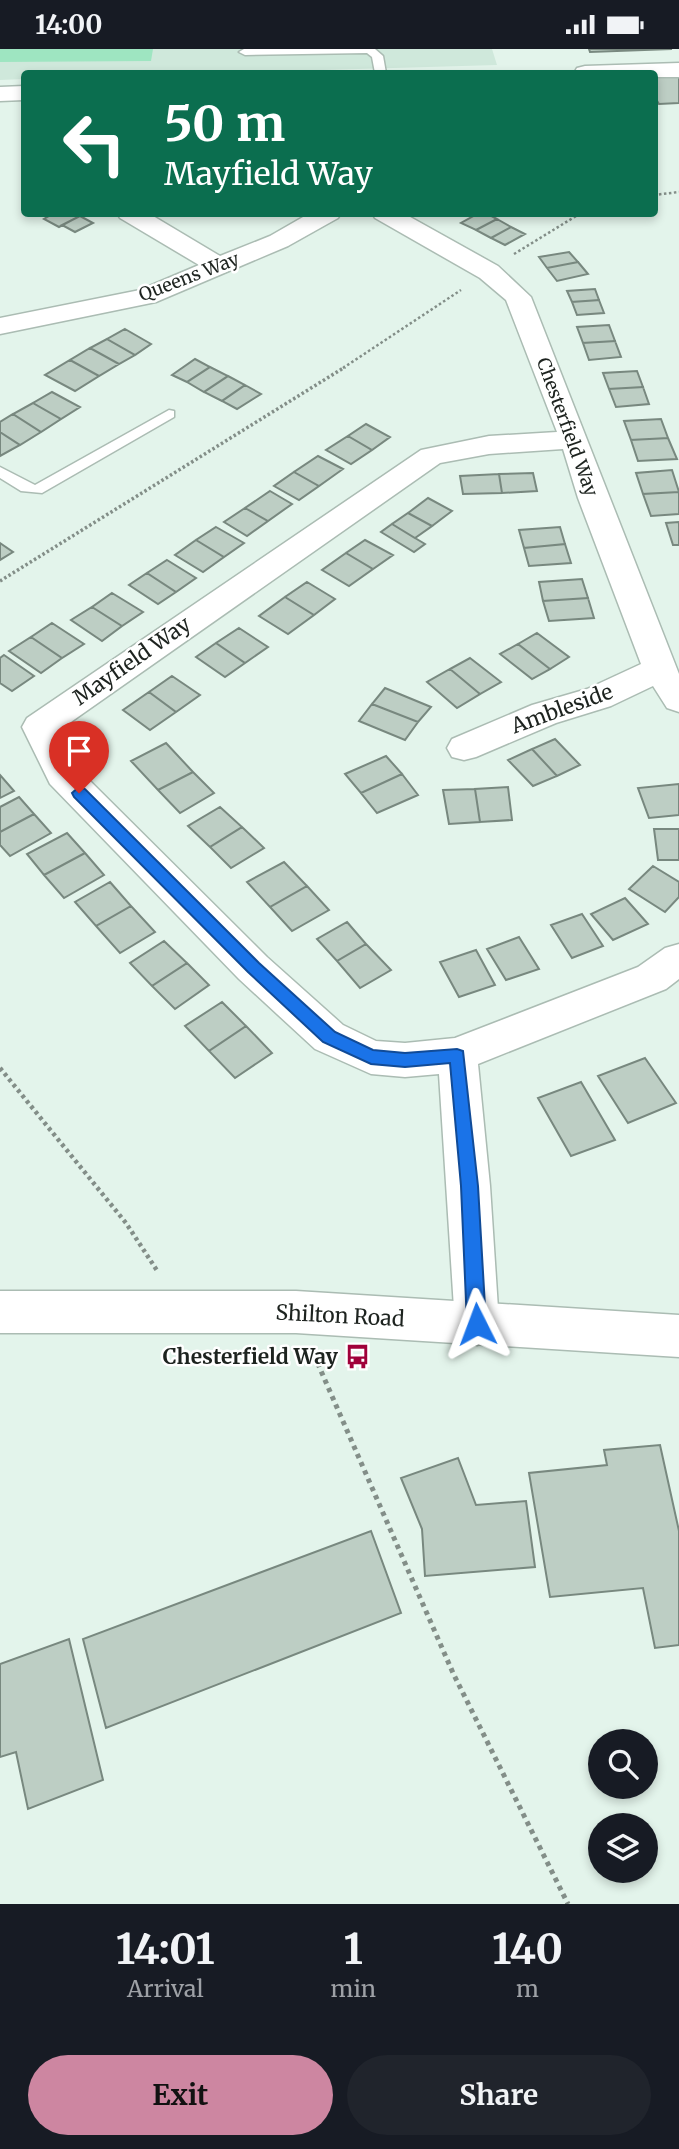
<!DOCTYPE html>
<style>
body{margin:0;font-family:Merriweather,serif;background:#20242c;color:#f1f3f6;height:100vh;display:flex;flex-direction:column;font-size:26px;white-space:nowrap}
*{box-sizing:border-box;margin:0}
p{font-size:23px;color:#9ea1a6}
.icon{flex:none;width:38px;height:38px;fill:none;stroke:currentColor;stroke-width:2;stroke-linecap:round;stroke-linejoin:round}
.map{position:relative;height:1855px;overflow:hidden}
.sheet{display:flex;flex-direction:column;background:#171b24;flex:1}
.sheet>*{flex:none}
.hud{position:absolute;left:21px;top:21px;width:637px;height:147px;border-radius:7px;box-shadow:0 4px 10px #0003;background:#0b6e4f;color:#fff;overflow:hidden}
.fabs{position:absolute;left:588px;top:1680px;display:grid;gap:14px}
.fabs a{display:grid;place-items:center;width:70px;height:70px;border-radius:50%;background:#171b24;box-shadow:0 4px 10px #0003;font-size:35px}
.pin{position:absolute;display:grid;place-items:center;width:60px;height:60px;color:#fff;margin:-72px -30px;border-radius:50% 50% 50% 0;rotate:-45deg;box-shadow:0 0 7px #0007}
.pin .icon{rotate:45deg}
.me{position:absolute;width:77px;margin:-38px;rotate:357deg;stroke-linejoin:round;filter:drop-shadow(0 0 5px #0008)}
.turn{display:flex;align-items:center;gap:24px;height:147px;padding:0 28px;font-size:32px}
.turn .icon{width:91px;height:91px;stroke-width:2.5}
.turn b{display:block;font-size:49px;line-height:60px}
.eta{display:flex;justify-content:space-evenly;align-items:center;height:119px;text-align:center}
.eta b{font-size:42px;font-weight:700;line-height:49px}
.primary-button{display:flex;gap:14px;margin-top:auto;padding:14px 28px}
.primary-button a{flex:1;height:80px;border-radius:42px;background:#cd86a1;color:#111;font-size:28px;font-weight:700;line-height:80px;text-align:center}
.primary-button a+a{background:#20242c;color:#f1f3f6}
.status{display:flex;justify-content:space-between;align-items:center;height:49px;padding:0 35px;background:#171b24;direction:ltr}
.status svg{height:19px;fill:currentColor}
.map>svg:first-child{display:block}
.built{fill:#cfe8db}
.green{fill:#9ee5c1}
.building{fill:#bdcec4;stroke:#78887f;stroke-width:2}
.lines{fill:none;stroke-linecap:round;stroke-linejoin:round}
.lane-casing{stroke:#abbcb3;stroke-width:3}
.street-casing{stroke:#abbcb3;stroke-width:3}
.secondary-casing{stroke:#abbcb3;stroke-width:3}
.path-far3{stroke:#838e88;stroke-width:2.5;stroke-dasharray:2.5 2.5;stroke-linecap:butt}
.path-far2{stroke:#838e88;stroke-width:3.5;stroke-dasharray:2.5 2.5;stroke-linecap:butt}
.path-far1{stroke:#838e88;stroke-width:4.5;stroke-dasharray:3.5 3.5;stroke-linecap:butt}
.path{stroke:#838e88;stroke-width:5;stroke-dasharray:4.5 4.5;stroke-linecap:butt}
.lane{fill:#fff;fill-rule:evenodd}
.street{fill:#fff;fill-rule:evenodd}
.secondary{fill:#fff;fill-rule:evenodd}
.route{fill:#1a73e8;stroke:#114b97;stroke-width:2}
.labels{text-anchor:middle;stroke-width:5;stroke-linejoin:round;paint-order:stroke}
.far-street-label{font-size:18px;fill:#1d231f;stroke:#fff}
.street-label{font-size:21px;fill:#1d231f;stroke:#fff}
.poi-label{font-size:21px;font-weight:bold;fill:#1d231f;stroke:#fff;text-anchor:end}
</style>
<div class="status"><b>14:00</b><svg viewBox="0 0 49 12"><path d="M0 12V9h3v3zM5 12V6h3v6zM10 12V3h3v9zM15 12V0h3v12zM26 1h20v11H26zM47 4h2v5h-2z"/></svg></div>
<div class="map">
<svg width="679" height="1855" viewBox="0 0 679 1855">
<rect width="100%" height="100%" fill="#e3f4eb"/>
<path class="built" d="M0 0H492L497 16 221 24H24V30L0 31Z"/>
<path class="green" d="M0 0H153L151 12 0 13Z"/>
<path class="building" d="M589 0H672L590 3Z
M679 27V54L659 55 654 47V28Z
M54 164H72L78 168 59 178 44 170Z
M479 164H486L497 170 476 181 461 174Z
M80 167 93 174 75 183 62 176Z
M497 170 511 178 491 189 476 181Z
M511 178 525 185 505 196 491 189Z
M569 203 578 213 547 219 539 208Z
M578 213 588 225 557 232 547 219Z
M595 240 599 251 572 253 567 242Z
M599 251 604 264 577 266 572 253Z
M609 276 615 292 583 294 577 278Z
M125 280 151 295 135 306 107 290Z
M107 290 135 306 119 315 90 299Z
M615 292 621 308 589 311 583 294Z
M90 299 119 315 99 327 70 311Z
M195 310 210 318 187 333 172 326Z
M70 311 99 327 75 342 45 326Z
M210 318 228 327 204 343 187 333Z
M637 322 643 338 609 340 603 324Z
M228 327 245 336 222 352 204 343Z
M245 336 261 345 237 360 222 352Z
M643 338 649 355 616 358 609 340Z
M52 343 80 358 61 370 33 354Z
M33 354 61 370 41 383 13 365Z
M13 365 41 383 20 396 0 383V373Z
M661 370 668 389 631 391 624 372Z
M366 375 390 388 372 401 348 387Z
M0 383 20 396 0 407Z
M348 387 372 401 351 415 326 401Z
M668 389 677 410 638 412 631 391Z
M318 407 343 420 319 437 294 423Z
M672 421 679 443 643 445 636 424Z
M294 423 319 437 299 451 274 437Z
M533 424 537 442 502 444 499 425Z
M499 425 502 444 463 445 460 427Z
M270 442 292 455 268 472 245 459Z
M679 443V465L651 467 643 445Z
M428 449 452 462 432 477 408 464Z
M245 459 268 472 247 487 224 473Z
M408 464 432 477 415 489 392 475Z
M679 473V496H673L666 474Z
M392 475 415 489 425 495 414 503 381 483Z
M216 478 244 494 224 508 196 491Z
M560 478 565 495 524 499 519 481Z
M196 491 224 508 203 523 175 506Z
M365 491 393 506 373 520 346 504Z
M0 494 13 503 0 511Z
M565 495 571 514 529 517 524 499Z
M346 504 373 520 349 537 322 521Z
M167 511 196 529 176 543 147 524Z
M147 524 176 543 158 555 129 536Z
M582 530 588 549 543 552 539 533Z
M307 533 335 550 314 566 285 548Z
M112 544 143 563 122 577 92 558Z
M285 548 314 566 288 585 259 567Z
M588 549 594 569 549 572 543 552Z
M92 558 122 577 102 592 71 571Z
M52 574 84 595 62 609 31 588Z
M239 579 268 598 245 614 216 594Z
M537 584 569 608 550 620 518 595Z
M31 588 62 609 41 624 9 602Z
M216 594 245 614 225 628 196 608Z
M518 595 550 620 532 630 500 605Z
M4 606 34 627 12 642 0 634V609Z
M470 609 501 633 480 645 450 620Z
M450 620 480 645 457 659 427 633Z
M172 627 200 646 176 663 149 643Z
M385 639 431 658 418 673 372 655Z
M149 643 176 663 150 681 123 661Z
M372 655 418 673 405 691 359 672Z
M555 690 580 716 557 727 532 700Z
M166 694 193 723 158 741 131 712Z
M532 700 557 727 533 737 508 711Z
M386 707 402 725 361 744 345 725Z
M193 723 214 744 180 764 158 741Z
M402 725 418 746 377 764 361 744Z
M0 726 14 742 0 749Z
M679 735V766L649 769 638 739Z
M508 738 512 771 480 773 475 740Z
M475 740 480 773 449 775 443 741Z
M19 748 34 765 0 783V758Z
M220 758 242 778 210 798 188 777Z
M34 765 51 784 10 807 0 796V783Z
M242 778 264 799 231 819 210 798Z
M654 780H679V811H658Z
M67 784 85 804 44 826 27 805Z
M85 804 104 826 64 849 44 826Z
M284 813 307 837 270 858 247 833Z
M653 817 679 833V848L665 863 629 840Z
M110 833 131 857 96 877 75 853Z
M307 837 329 861 292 882 270 858Z
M625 849 648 875 613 891 591 865Z
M131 857 155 883 120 904 96 877Z
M582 865 603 897 572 909 551 876Z
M347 873 366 895 337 912 317 890Z
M519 888 539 920 506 931 487 900Z
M164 892 187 914 152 937 130 914Z
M366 895 391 921 360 939 337 912Z
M476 901 495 936 459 948 440 913Z
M187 914 209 936 175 960 152 937Z
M222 953 246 977 209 1002 185 977Z
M246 977 272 1004 235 1029 209 1002Z
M645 1009 676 1054 628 1074 598 1027Z
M581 1033 615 1091 571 1107 538 1049Z
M660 1396 679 1482V1596L655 1599 643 1539 550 1548 529 1424 607 1416 604 1401Z
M458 1409 476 1456 526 1452 535 1518 425 1527 422 1480 401 1429Z
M371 1482 401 1564 106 1679 83 1590Z
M69 1590 103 1731 28 1760 16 1703 0 1708V1615Z"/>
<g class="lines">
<defs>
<path id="lane" d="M244 0H375L383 7 386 24H375L372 8 367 4 245 6 239 3Z
M169 361 174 362V368L42 444 21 442 0 429V418L35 436Z"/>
<path id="street" d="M679 14V28H654V24H574L577 19 585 17Z
M24 37V51L0 52V38Z
M117 164H148L220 207 270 187 310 164H341L338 169 288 197 156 253 0 285V269L140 241 199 216 120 169Z
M372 164H403L498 217 531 248 679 625V663L667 659 653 637 611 657 556 674 476 708 464 711 452 708 447 699 452 690 532 656 587 640 641 615 578 449 563 400 489 405 440 414 58 682 76 718 267 908 343 976 376 992 405 994 455 989 638 918 665 899 679 895V930L666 940 478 1015 490 1137 499 1275 493 1290 477 1296 461 1290 455 1275 439 1025 405 1028 371 1025 315 1000 239 930 50 735 22 678 27 669 421 401 489 387 557 383 506 251 480 229 375 169Z"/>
<path id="secondary" d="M0 1242H296L679 1266V1308L296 1284H0Z"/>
</defs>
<use href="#lane" class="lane-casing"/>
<use href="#street" class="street-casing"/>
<use href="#secondary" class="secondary-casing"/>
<path class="path-far3" d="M654 146 679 143
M514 205 581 164
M343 319 461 241"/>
<path class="path-far2" d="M0 532 345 318"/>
<path class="path-far1" d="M0 1019 126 1174 158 1223"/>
<path class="path" d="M314 1306 453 1624 568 1855"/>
<use href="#lane" class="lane"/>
<use href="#street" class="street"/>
<use href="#secondary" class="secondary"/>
</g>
<path class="route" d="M79 738 85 740 259 914 335 983 373 1001 405 1004 457 1000 463 1002 478 1137 486 1275 483 1282 477 1284 470 1282 467 1275 461 1137 450 1014 405 1018 371 1015 323 993 248 923 74 748 72 744Z"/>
<defs>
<symbol id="bus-bare" viewBox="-9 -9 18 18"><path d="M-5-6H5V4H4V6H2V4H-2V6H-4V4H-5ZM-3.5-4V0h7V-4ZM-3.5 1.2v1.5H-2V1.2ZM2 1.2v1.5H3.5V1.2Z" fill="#a0013a" stroke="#fff" stroke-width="2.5" paint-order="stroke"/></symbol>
</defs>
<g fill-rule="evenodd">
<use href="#bus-bare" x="340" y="1290" width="35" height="35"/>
</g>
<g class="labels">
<g class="far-street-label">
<text transform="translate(189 228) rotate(-21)" y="6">Queens Way</text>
<text transform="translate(567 378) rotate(70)" y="6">Chesterfield Way</text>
</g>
<g class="street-label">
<text transform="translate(132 612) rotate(-35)" y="7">Mayfield Way</text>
<text transform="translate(562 660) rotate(-20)" y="7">Ambleside</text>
<text transform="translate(340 1267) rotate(3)" y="7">Shilton Road</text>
</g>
<g class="poi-label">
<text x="338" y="1315">Chesterfield Way</text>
</g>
</g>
</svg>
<div class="fabs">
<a><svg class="icon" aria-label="search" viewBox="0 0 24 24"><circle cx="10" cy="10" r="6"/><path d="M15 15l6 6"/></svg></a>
<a><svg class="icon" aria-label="layers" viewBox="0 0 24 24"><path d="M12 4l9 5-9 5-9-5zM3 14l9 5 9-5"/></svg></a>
</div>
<div class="pin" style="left:79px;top:744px;background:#d93025"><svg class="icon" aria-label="arrive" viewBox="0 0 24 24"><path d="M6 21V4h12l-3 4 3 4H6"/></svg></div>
<svg class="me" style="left:477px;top:1275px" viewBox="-20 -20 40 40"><path d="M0-17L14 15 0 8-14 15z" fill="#1a73e8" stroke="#fff" stroke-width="4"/></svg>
<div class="hud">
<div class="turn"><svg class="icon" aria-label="left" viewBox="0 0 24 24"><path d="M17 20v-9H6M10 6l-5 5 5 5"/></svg><div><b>50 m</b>Mayfield Way</div></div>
</div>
</div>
<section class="sheet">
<div class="eta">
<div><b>14:01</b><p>Arrival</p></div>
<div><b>1</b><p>min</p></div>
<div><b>140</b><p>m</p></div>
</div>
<div class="primary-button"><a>Exit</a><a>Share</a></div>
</section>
